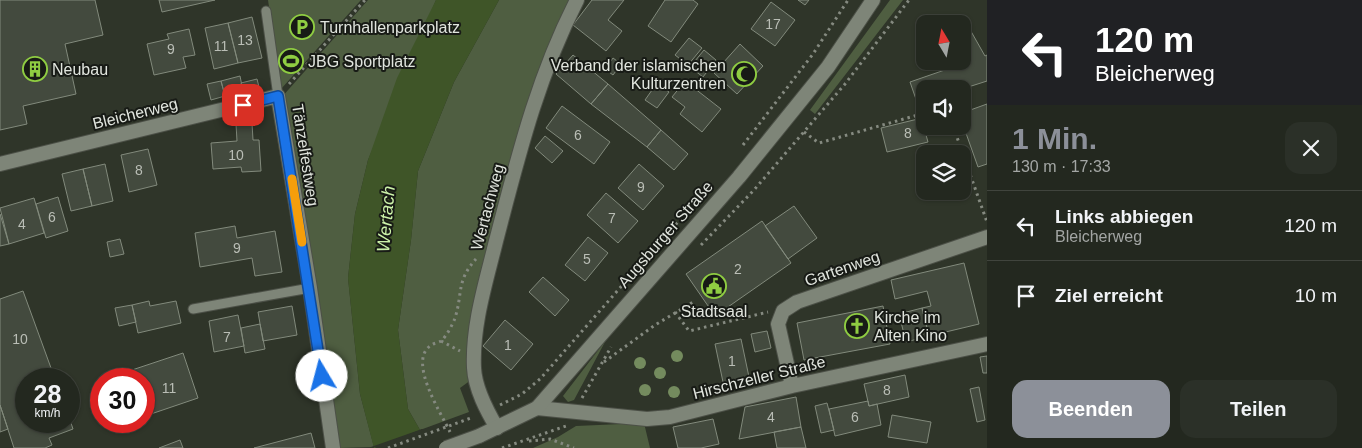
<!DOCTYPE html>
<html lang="de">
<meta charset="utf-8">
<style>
body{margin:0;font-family:Helvetica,sans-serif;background:#2b3028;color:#f1f3f6;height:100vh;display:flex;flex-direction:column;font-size:19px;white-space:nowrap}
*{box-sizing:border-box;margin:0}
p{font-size:16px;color:#a3a6a4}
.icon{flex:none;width:28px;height:28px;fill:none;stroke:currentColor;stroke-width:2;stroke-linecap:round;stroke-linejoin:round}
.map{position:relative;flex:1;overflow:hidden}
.drawer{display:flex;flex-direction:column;background:#23281f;width:375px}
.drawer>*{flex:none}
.hud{background:#202124;color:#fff;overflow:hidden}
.needle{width:32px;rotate:350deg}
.tools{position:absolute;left:916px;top:15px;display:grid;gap:10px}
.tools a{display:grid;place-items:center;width:55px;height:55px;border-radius:10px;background:#23281f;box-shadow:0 1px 4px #0004,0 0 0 1px #40443d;font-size:25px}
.speed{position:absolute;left:15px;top:368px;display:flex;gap:10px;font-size:25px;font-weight:700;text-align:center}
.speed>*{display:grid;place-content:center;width:65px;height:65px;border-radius:50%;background:#23281f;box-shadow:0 1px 4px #0004,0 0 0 1px #40443d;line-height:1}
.speed small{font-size:12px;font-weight:400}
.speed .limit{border:8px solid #d22;background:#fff;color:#111}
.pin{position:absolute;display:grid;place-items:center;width:42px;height:42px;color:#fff;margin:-21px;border-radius:10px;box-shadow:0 2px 8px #0006}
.me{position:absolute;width:55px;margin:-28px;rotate:352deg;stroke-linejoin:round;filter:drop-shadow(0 0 4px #0008)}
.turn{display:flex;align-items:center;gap:18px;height:105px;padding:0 25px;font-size:22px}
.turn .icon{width:65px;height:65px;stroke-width:2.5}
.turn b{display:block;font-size:35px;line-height:42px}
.round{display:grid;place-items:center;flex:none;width:52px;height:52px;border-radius:15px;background:#2b3028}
.overview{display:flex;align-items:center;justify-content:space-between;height:85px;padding:0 25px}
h1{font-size:30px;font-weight:800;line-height:38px;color:#8c9099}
.action{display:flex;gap:10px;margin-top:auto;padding:10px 25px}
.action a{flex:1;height:58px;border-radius:15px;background:#8c9099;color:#fff;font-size:20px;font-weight:800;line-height:58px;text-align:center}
.action a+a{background:#2b3028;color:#f1f3f6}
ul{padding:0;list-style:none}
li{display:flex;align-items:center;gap:15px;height:70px;padding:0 25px;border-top:1px solid #40443d}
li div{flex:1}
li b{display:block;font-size:19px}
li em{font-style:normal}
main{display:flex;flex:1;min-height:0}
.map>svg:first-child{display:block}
.green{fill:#4f5e41}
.water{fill:#3f5528}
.pier{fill:#2f3529}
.building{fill:#434a3e;stroke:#828a7c}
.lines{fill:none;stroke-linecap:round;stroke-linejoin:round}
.service-casing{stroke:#4c5047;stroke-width:11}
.minor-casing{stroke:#4c5047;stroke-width:16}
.secondary-casing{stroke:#4c5047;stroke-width:16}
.path{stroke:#858a80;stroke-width:3;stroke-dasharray:2.5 4;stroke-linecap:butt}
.service{stroke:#7e8578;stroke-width:9}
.minor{stroke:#7e8578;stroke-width:14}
.secondary{stroke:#7e8578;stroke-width:14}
.secondary-bridge-casing{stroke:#4c5047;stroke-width:16;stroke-linecap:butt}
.path-bridge{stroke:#858a80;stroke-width:3;stroke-dasharray:2.5 4;stroke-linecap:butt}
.secondary-bridge{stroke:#7e8578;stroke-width:14}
.tree{fill:#748b5e}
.route-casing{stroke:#114b97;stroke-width:12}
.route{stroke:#1a73e8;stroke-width:9}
.slow{stroke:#f59e0b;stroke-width:9}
.labels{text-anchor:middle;stroke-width:4;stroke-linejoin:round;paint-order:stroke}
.number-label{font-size:14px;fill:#babeb6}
.poi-label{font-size:16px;fill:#e1e5de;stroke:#181b16;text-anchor:start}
.street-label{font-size:16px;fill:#e1e5de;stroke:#181b16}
.water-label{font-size:18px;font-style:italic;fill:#ccf2a9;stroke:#181b16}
</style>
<main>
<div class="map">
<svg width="987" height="448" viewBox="0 0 987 448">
<rect width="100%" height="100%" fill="#2f3529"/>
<path class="green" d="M268 0H361L281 89Z
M368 0H436L368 160 355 214 348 278 360 394 374 447 339 448 281 98Z
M499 0H571L498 212 471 380 460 388 469 412 420 430 408 409 398 330 411 240 418 171 454 82Z
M890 0H903L815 114 810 110Z
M606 340 574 400 568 402 563 396Z
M644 423 650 448H533L558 437 576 426Z"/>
<path class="water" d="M436 0H499L454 82 418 171 411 240 398 330 408 409 420 430 374 448 360 394 348 278 355 214 368 160 397 78Z"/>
<path class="pier" d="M422 429 434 448 371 447Z"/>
<path class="building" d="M0 0H95L103 35 65 44 76 94 23 106 27 124 0 130Z
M159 0H215L162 12Z
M592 0H624L608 20 622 31 606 51 573 25Z
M665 0H693L698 4 671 42 648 26Z
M798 0H809L805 5Z
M771 2 795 20 775 46 751 29Z
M252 17 262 58 238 63 228 23Z
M964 19 985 56 987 55V81L962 89H925V102L918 105 910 82 965 63 962 58V24H956Z
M228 23 238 63 214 69 205 28Z
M189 29 195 55 183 57 186 68 154 75 147 44 169 39 167 34Z
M689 38 702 48 688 65 675 55Z
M740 44 763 66 737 94 714 73Z
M704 50 716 60 703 77 690 67Z
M573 55 608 84 591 104 556 74Z
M613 58 621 64 613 75 605 69Z
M240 76 243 91 225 96 221 81Z
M257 79 259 87 243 91 241 83Z
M221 81 225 96 211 100 207 84Z
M685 81 721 109 702 132 680 114 685 107 672 97Z
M657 83 669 92 657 108 645 100Z
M608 84 661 130 647 147 591 104Z
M987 104V164L978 167 962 122V113Z
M562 106 610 142 594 164 546 128Z
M922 118 924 126H939L940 132 926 135 928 142 887 152 881 128Z
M252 123 253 140H259L261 171 242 172 241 167 213 169 211 143 237 141 236 124Z
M661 130 688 154 674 170 647 147Z
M545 136 563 151 552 163 535 148Z
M148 149 157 185 129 192 121 155Z
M105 164 113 201 92 206 83 169Z
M639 164 664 186 643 210 618 188Z
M83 169 92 206 71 211 62 174Z
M606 193 638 221 618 243 587 215Z
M58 197 68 231 46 238 36 204Z
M34 198 44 233 9 244 0 208Z
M794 206 817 238 788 259 765 226Z
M0 214 9 244 0 246Z
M762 221 791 263 715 316 686 274Z
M235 226 237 238 275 231 282 272 255 276 252 258 200 267 195 233Z
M588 237 608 253 585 281 565 265Z
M120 239 124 254 110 257 107 242Z
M964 263 979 324 929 336 922 308 931 306 927 291 895 299 891 280Z
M543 277 569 300 555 316 529 292Z
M23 291 55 379H26V421H69V417L73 429 49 438 52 445 45 448H14L0 405V299Z
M149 301 150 306 176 301 181 323 138 333 132 305Z
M132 305 136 322 119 326 115 308Z
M292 306 297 335 263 341 258 312Z
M883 306 890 344 804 360 797 323Z
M922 308 929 336 906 342 899 314Z
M238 315 244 346 214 352 209 321Z
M505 320 533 344 511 370 483 346Z
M260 324 265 349 245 353 241 328Z
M767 331 771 348 755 352 751 334Z
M741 339 749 377 723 382 715 344Z
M183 353 198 398 145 416 144 379H121L120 374Z
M987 356V373H983L980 357Z
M905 375 909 397 869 406 864 384Z
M979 387 985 420 977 422 970 389Z
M796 397 801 427 739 439 745 407Z
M868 401 869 406 877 404 881 425 835 436 829 409Z
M827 403 834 430 821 433 815 406Z
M0 405 8 429 0 432Z
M892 415 931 422 927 443 888 437Z
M713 419 719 444 701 448H678L673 427Z
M801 427 806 448H777L774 432Z
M311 433 315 448H254Z
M180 440 183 448H159Z"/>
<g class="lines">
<defs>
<path id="service" d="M266 11 278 96
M193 309 310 288"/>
<path id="minor" d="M0 164 278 96 310 288 333 448
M792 386 778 324 783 311 797 302 987 237
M537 408 647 419 670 417 792 386 987 344
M497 428C487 411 475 389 474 368 472 325 486 282 496 241 518 157 537 78 577 0"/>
<path id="secondary" d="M479 436 537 408 739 177 828 67 873 0"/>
</defs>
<use href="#service" class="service-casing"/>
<use href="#minor" class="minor-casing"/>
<use href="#secondary" class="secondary-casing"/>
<path class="path" d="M289 84 365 0
M953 126 987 222
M804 132 819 143 925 113
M743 145 813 54 848 0
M701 245 754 190 845 84 909 0
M675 312 689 331 768 312
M441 341 460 351
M604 362 655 325 695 301
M582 398 611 347
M500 405 522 394 540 379 691 207
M450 432C441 413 408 362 430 346 433 343 438 343 441 341 446 337 453 324 455 318 463 293 456 281 476 259
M529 441 550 439 574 448
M502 448 566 426"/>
<use href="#service" class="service"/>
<use href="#minor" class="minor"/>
<use href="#secondary" class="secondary"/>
<defs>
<path id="secondary-bridge" d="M446 448 479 436"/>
</defs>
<use href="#secondary-bridge" class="secondary-bridge-casing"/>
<path class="path-bridge" d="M388 448 471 418"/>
<use href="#secondary-bridge" class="secondary-bridge"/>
</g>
<g class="tree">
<circle cx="677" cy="356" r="6"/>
<circle cx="640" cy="363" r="6"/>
<circle cx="660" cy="373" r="6"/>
<circle cx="645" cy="390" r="6"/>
<circle cx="674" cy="392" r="6"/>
</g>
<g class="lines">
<defs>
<path id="route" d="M243 105 278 96 322 376"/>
</defs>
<use href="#route" class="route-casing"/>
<use href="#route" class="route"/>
<path class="slow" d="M292 179 302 242"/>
</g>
<defs>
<symbol id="parking-ring" viewBox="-11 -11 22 22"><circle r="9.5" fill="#181b16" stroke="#8fcd42" stroke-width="1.5"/><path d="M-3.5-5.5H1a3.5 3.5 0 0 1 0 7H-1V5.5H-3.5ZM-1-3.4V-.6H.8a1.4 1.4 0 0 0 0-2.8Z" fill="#8fcd42"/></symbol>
<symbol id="stadium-ring" viewBox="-11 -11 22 22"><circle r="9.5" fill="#181b16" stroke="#8fcd42" stroke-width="1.5"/><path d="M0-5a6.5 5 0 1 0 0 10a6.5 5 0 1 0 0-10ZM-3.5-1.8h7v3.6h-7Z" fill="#8fcd42"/></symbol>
<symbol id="building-ring" viewBox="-11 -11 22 22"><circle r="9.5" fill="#181b16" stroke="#8fcd42" stroke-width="1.5"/><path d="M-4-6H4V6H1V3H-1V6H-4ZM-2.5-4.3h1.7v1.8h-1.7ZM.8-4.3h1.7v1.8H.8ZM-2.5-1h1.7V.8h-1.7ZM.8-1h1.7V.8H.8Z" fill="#8fcd42"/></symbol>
<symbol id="mosque-ring" viewBox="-11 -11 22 22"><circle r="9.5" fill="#181b16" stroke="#8fcd42" stroke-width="1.5"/><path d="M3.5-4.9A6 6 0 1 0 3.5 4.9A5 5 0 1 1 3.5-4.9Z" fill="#8fcd42"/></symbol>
<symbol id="civic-ring" viewBox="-11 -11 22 22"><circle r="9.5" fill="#181b16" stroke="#8fcd42" stroke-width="1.5"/><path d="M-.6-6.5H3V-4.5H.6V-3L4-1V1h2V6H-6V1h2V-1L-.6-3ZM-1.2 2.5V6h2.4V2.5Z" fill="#8fcd42"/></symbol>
<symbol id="church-ring" viewBox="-11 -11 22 22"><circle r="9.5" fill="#181b16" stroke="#8fcd42" stroke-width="1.5"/><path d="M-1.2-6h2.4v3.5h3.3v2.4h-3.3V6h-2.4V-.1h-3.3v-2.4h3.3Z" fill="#8fcd42"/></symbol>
</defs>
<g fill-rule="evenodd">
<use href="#parking-ring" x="288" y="13" width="28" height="28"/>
<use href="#stadium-ring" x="277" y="47" width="28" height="28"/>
<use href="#building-ring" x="21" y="55" width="28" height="28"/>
<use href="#mosque-ring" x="730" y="60" width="28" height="28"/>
<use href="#civic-ring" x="700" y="272" width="28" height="28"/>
<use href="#church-ring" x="843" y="312" width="28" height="28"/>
</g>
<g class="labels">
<g class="number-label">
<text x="773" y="29">17</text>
<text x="245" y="45">13</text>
<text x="221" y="51">11</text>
<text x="171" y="54">9</text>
<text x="908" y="138">8</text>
<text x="578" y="140">6</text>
<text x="236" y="160">10</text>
<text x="139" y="175">8</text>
<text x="641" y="192">9</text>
<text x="52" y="222">6</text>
<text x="612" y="223">7</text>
<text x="22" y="229">4</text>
<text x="237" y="253">9</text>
<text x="587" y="264">5</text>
<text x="738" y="274">2</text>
<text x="227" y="342">7</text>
<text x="20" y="344">10</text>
<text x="508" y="350">1</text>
<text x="732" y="366">1</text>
<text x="169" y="393">11</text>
<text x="887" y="395">8</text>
<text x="771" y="422">4</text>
<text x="855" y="422">6</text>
</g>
<g class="poi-label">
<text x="320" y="33">Turnhallenparkplatz</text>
<text x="308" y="67">JBG Sportplatz</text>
<text x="726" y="71" text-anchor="end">Verband der islamischen<tspan x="726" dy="18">Kulturzentren</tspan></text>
<text x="52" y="75">Neubau</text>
<text x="714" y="317" text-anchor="middle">Stadtsaal</text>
<text x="874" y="323">Kirche im<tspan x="874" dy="18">Alten Kino</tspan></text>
</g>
<g class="street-label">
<text transform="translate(135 113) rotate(-14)" y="6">Bleicherweg</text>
<text transform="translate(306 155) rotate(81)" y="6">Tänzelfestweg</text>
<text transform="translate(487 207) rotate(-75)" y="6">Wertachweg</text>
<text transform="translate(665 234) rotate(-49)" y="6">Augsburger Straße</text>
<text transform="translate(842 268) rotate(-19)" y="6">Gartenweg</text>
<text transform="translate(759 377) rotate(-14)" y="6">Hirschzeller Straße</text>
</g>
<g class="water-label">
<text transform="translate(386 219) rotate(-85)" y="6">Wertach</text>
</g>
</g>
</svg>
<div class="tools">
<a><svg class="needle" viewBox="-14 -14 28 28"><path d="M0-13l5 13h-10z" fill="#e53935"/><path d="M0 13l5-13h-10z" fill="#a3a6a4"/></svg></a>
<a><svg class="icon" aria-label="sound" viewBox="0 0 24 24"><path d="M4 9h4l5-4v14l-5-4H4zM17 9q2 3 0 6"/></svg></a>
<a><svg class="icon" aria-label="layers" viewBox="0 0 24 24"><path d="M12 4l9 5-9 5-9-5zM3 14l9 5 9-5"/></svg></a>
</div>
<div class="speed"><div>28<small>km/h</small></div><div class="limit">30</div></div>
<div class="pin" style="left:243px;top:105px;background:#d93025"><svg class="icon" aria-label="arrive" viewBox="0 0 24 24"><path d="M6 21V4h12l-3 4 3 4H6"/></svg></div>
<svg class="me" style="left:322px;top:376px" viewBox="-20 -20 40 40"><circle r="19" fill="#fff"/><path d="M0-13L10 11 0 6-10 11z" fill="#1a73e8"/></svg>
</div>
<section class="drawer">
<div class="hud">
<div class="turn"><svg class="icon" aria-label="left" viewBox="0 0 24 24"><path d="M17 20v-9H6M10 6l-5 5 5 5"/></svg><div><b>120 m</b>Bleicherweg</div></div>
</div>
<div class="overview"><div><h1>1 Min.</h1><p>130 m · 17:33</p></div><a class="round"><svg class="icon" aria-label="close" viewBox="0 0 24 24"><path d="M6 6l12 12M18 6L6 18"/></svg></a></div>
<ul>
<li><svg class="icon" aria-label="left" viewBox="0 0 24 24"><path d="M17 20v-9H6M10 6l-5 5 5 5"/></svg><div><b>Links abbiegen</b><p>Bleicherweg</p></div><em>120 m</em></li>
<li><svg class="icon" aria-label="arrive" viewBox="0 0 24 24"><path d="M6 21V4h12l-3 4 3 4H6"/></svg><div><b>Ziel erreicht</b></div><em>10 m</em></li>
</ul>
<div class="action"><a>Beenden</a><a>Teilen</a></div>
</section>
</main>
